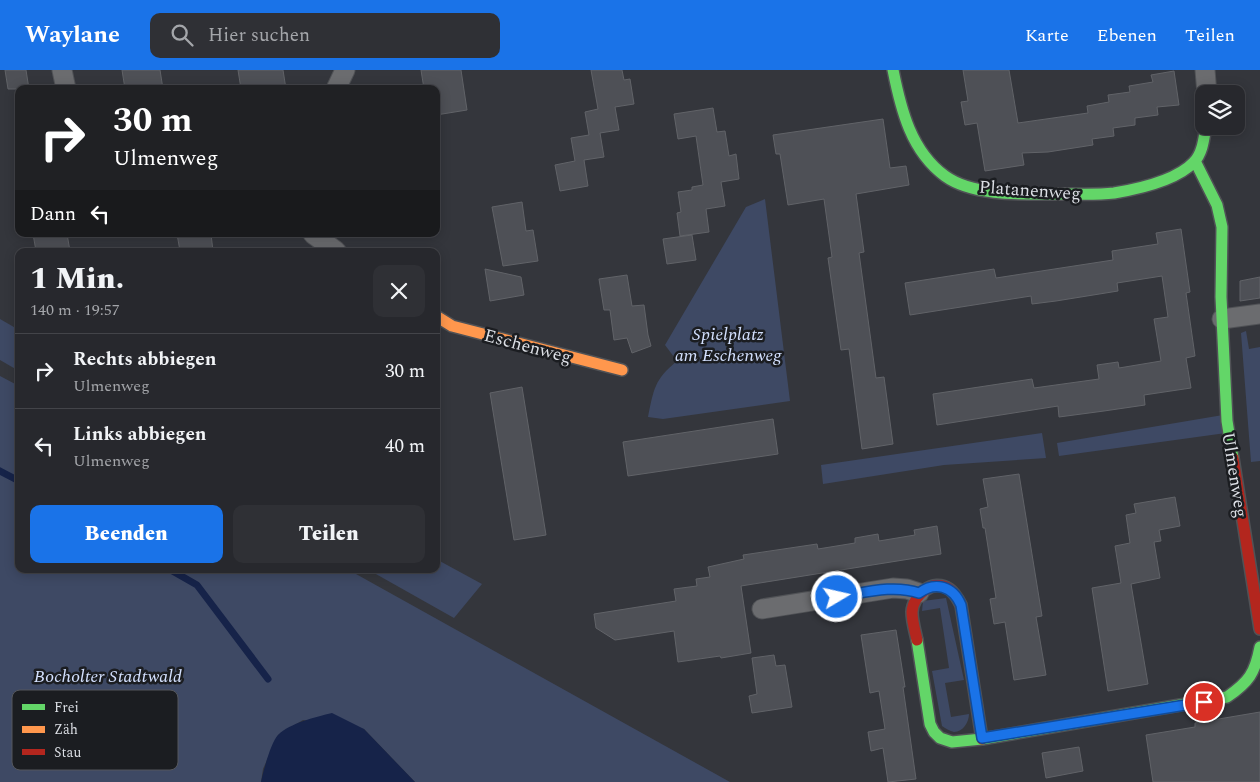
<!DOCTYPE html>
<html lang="de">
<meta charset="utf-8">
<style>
body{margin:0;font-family:Spectral,serif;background:#2f3035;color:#f1f3f6;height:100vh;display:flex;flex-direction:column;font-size:19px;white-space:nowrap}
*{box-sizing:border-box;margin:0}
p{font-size:16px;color:#a4a6aa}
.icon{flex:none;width:28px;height:28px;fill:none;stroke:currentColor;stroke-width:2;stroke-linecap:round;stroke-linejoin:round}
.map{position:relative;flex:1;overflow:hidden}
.details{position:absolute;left:15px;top:178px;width:425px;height:325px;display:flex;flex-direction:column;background:#27282d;border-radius:10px;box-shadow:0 2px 12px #0003,0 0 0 1px #434449}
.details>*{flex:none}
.guide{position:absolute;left:15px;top:15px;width:425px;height:152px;border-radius:10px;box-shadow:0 2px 12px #0003,0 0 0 1px #434449;background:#202124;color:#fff;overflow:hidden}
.controls{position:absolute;left:1195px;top:15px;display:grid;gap:10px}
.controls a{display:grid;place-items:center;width:50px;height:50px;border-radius:10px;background:#27282d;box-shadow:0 2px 12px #0003,0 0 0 1px #434449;font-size:25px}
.pin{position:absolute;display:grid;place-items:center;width:42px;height:42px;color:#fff;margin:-21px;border:2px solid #fff;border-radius:50%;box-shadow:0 1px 5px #0007}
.me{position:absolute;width:55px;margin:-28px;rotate:81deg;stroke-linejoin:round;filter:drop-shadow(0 0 4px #0008)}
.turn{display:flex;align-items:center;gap:18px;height:105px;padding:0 15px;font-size:22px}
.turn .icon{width:65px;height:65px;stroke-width:2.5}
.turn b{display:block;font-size:35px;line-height:42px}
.then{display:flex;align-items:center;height:48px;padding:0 15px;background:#0003;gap:10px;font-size:19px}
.round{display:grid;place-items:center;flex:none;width:52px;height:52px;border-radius:10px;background:#2f3035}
.head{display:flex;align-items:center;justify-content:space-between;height:85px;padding:0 15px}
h1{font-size:30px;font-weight:800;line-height:38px}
.button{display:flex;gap:10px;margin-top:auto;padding:10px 15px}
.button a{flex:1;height:58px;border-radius:10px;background:#1a73e8;color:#fff;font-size:20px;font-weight:800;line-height:58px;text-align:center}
.button a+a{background:#2f3035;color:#f1f3f6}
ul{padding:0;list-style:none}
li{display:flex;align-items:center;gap:15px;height:75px;padding:0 15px;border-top:1px solid #434449}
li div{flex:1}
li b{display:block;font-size:19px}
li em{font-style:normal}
header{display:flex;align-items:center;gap:30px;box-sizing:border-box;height:70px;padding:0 25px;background:#1a73e8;color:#fff}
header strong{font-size:24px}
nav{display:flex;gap:28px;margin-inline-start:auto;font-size:18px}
.search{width:350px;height:45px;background:#2f3035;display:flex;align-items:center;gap:12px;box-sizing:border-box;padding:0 18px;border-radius:10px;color:#a4a6aa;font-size:19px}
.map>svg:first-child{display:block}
.green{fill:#3e4964}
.water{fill:#162349}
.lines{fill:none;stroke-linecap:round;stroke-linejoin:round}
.stream{stroke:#162349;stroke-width:7}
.building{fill:#4e5056;stroke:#616368}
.street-casing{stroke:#505256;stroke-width:21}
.fast-casing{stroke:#505256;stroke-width:14}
.slow-casing{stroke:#505256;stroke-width:14}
.jam-casing{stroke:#505256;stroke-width:14}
.street{stroke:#6b6c6f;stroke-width:19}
.fast{stroke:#63d668;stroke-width:11}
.slow{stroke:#ff974d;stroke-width:11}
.jam{stroke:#b3261e;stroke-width:11}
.route-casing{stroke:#114b97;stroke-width:12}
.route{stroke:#1a73e8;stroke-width:9}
.labels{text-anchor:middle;stroke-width:5;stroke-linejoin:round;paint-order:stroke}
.street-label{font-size:18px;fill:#dcdfe5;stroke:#1b1d21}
.park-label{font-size:18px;font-style:italic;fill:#d4e1ff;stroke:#1b1d21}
.key{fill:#1b1d21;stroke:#55575c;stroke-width:1}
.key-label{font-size:14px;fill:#dcdfe5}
</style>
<header>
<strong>Waylane</strong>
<div class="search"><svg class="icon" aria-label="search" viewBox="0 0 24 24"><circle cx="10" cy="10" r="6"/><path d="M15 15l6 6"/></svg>Hier suchen</div>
<nav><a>Karte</a><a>Ebenen</a><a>Teilen</a></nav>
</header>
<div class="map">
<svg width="1260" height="712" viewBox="0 0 1260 712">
<rect width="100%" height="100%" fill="#34363c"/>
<path class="green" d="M765 129 790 331 663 349 648 347C654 319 654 310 677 291L665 275 746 137Z
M0 249 19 260V301L0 290Z
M1246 261 1249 279 1260 277V391L1251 392 1241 263Z
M0 306 19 316V499H347L730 712H415L364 659 303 650 278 665 263 699 261 712H0Z
M1223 345 1226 363 1059 386 1057 373Z
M1042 363 1046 388 944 395 823 414 821 395Z
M436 489 482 514 454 548 367 499H436Z
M946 528 964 610 945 613 951 647 969 644C969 652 963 662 954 662 950 661 945 658 942 656L932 601 949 598 940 538 922 541 923 531Z"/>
<path class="water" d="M332 643 364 659 415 712H261C263 702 271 672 278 665 290 653 316 647 332 643Z"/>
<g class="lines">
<path class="stream" d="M0 401 19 411
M169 499 197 515 268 609"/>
</g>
<path class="building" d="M5 0H26L29 19H8Z
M122 0H160L163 19H125Z
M238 0H283L286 19H241Z
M421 0H461L467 40 436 45V19H424Z
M591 0H622L624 10 630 9 634 34 615 37 619 60 600 63 604 87 584 90 588 116 560 121 555 95 575 91 571 68 589 65 585 42 598 39Z
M963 0H1009L1018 53 1088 43 1087 36 1109 32 1108 25 1130 22 1129 16 1153 12 1151 5 1174 1 1179 35 1157 37 1158 45 1135 48V55L1113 58 1114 66 1092 69 1093 75 1048 82 1022 83 1024 95 985 101 977 53 965 55 961 32 968 31Z
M713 38 717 62 725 61 729 86 736 84 739 109 721 112 725 136 706 139 709 162 680 166 677 143 681 142 678 122 692 120V117L703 115 696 66 678 69 674 44Z
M883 49 890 98 906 96 909 115 856 124 864 182 859 183 876 308 884 307 893 374 862 379 849 279 841 280 828 188 832 187 824 129 788 135 780 84H776L773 65Z
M522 132 526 161 533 160 538 191 503 196 492 137Z
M1181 159 1190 222 1186 223 1195 286 1186 288 1191 318 1144 325 1145 335 1104 341 1059 347 1058 336 937 355 933 324 1032 309 1034 318 1099 309 1097 295 1118 292 1119 298 1161 291 1154 249 1168 247 1162 206 1117 213 1118 221 1056 231 1032 234 1031 226 910 245 905 213 994 199 996 208 1113 190 1112 181 1158 174 1156 163Z
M33 164H67L70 181H36Z
M177 164H211L213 181H180Z
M692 165 696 190 667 194 663 169Z
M485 199 521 207 524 225 490 231Z
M627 205 632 236 644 235 648 265 651 276 632 283 627 268 614 270 610 240H604L599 209Z
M1260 207V228L1240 231V211Z
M522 317 546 465 514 470 490 323Z
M773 349 778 384 628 406 623 372Z
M1019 404 1042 546 1036 547 1046 605 1014 610 1005 552 994 554 990 529 996 528 985 458H983L980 439 988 437 983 409Z
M1175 427 1180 456 1159 460 1161 471 1154 472 1160 508 1131 514 1148 614 1108 621 1092 518 1121 513 1115 476 1130 473 1126 445 1136 443 1134 434Z
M937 456 941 484 741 516 751 583 721 588 720 586 678 592 674 561 615 570 596 558 594 544 676 531 674 519 697 516 696 509 710 507 708 497 744 489 743 485 817 474 818 479 855 473V468L878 464 879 471 915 465 914 460Z
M896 560 905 617H903L916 709 888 712 883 678 871 681 868 662 885 659 879 621 870 623 861 565Z
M774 585 776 596 785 595 792 637 752 643 749 626 757 624 752 588Z
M1260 642V712H1153L1146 665 1195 657V653Z
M1079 677 1083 701 1046 708 1042 683Z"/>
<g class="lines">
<defs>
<path id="street" d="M62 0 66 19
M1205 0 1207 24
M336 19 345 0
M313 164 336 181
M1222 249 1260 244
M762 539 893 518 907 519 919 523"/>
<path id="fast" d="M893 0C901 40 911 81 945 106 974 127 1027 124 1061 124 1078 124 1096 125 1114 123 1138 119 1177 110 1194 92 1203 83 1204 67 1206 56
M1195 91 1217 135 1222 157 1221 227 1227 351 1233 388
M917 570 930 654 934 662 940 668 952 672 982 669 1227 627C1249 612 1255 603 1260 577"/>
<path id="slow" d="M436 246 452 256 622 300"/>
<path id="jam" d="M1233 388 1260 559
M917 570C915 561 912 551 912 542 913 525 933 508 949 519 955 523 958 529 961 535L982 669"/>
</defs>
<use href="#street" class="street-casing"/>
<use href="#fast" class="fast-casing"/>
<use href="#slow" class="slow-casing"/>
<use href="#jam" class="jam-casing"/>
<use href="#street" class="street"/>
<use href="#fast" class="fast"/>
<use href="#slow" class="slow"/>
<use href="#jam" class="jam"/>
</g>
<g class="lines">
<defs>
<path id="route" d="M837 527C864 523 893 514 919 523 935 511 953 516 961 535L982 668 1204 632"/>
</defs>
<use href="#route" class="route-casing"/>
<use href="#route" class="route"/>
</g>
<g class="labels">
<g class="street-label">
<text transform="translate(1030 120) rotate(4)" y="6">Platanenweg</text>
<text transform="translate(528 276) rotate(15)" y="6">Eschenweg</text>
<text transform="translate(1235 405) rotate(81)" y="6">Ulmenweg</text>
</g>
<g class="park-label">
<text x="728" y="270">Spielplatz<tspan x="728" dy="21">am Eschenweg</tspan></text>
<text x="108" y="612">Bocholter Stadtwald</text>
</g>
</g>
<rect x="12" y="620" width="166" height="80" rx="8" class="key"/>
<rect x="22" y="634" width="23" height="6" fill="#63d668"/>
<rect x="22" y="656" width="23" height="7" fill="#ff974d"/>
<rect x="22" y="679" width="23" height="6" fill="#b3261e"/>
<g class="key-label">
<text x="54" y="642">Frei</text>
<text x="54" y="664">Zäh</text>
<text x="54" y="687">Stau</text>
</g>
</svg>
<div class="controls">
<a><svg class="icon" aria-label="layers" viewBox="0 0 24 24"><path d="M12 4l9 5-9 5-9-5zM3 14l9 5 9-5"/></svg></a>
</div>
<div class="pin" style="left:1204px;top:632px;background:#d93025"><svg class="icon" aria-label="arrive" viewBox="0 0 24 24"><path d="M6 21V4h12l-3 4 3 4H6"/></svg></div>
<svg class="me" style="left:837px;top:527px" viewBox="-20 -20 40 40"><circle r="17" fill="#1a73e8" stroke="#fff" stroke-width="3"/><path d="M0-11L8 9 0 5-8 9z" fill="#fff"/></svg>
<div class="guide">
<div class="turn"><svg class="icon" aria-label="right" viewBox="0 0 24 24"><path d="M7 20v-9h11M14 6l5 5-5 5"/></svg><div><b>30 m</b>Ulmenweg</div></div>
<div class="then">Dann<svg class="icon" aria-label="left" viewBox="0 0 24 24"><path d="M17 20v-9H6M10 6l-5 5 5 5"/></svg></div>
</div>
<section class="details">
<div class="head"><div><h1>1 Min.</h1><p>140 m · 19:57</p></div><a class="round"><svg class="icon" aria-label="close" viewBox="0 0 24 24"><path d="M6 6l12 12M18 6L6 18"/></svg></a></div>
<ul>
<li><svg class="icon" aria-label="right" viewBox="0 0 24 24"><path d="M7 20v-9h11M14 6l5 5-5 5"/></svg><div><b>Rechts abbiegen</b><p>Ulmenweg</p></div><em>30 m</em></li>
<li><svg class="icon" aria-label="left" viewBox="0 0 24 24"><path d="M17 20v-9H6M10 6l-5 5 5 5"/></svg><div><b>Links abbiegen</b><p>Ulmenweg</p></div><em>40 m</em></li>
</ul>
<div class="button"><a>Beenden</a><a>Teilen</a></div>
</section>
</div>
